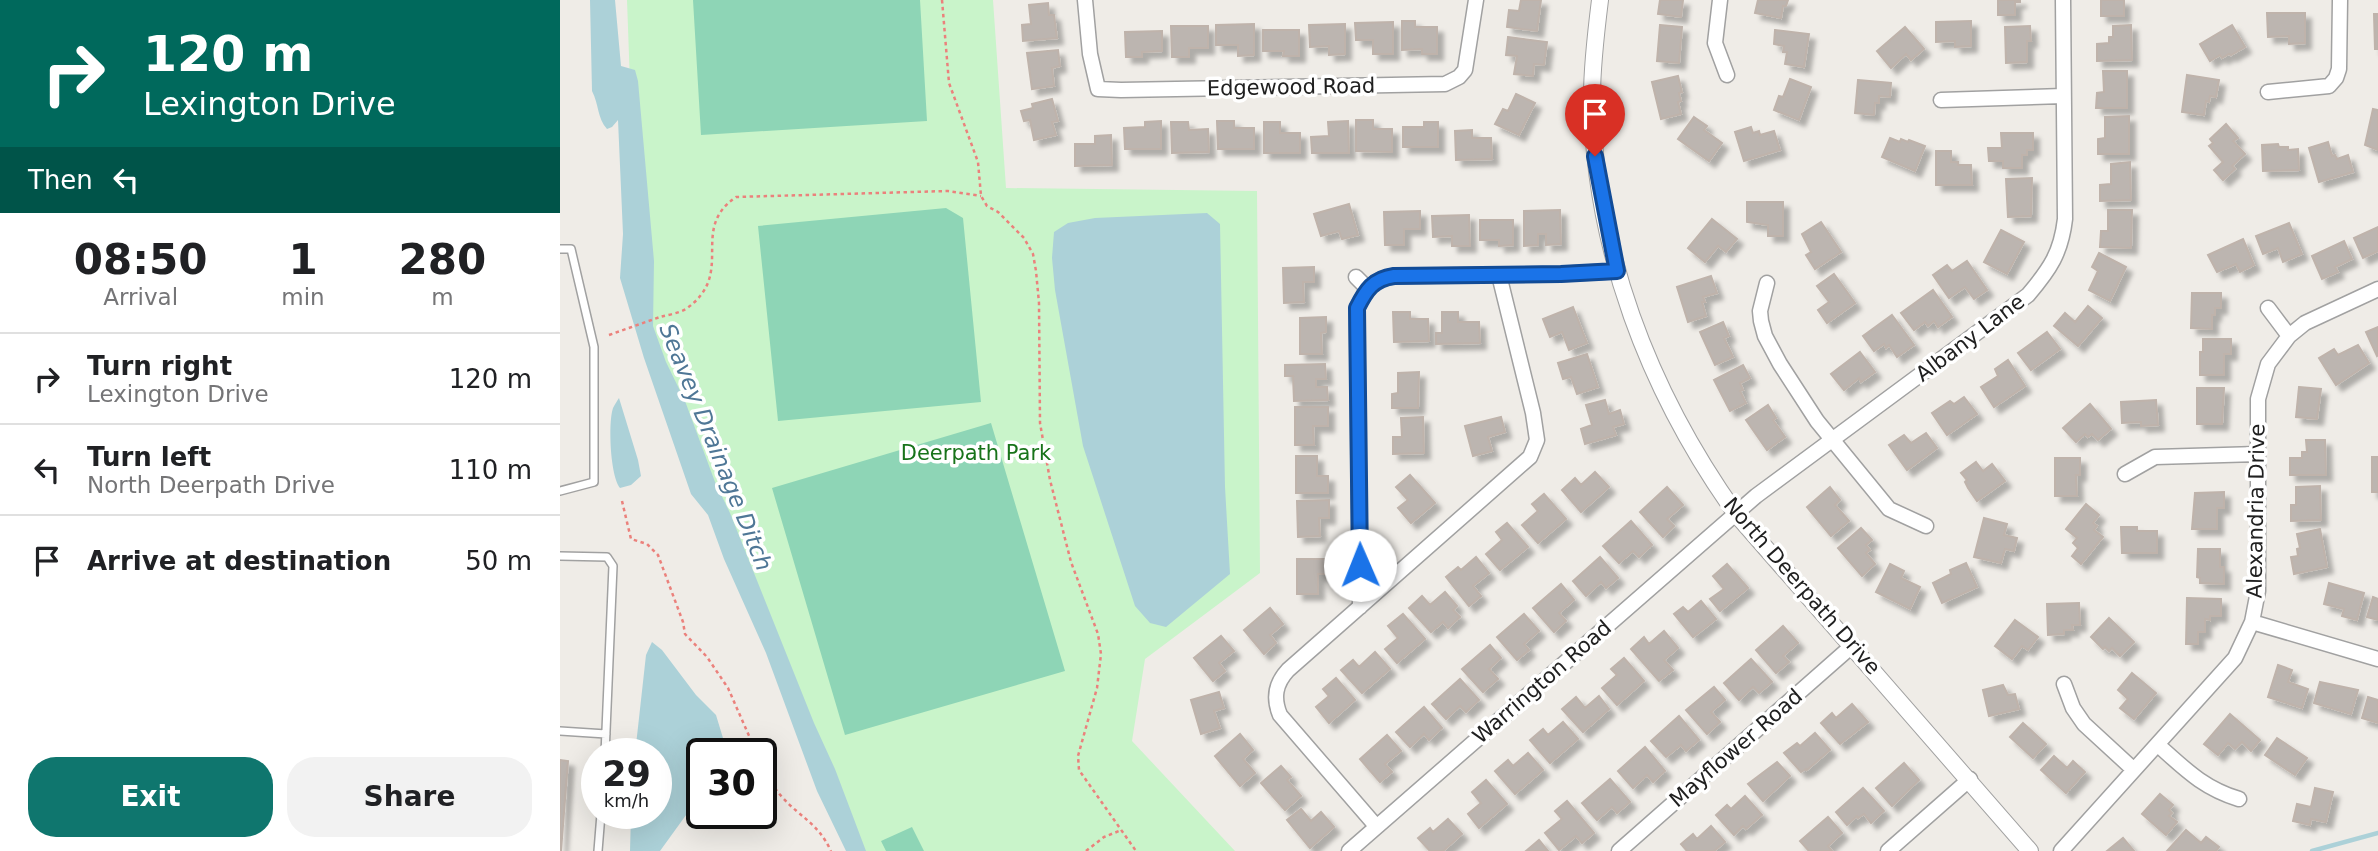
<!DOCTYPE html>
<style>
body{margin:0;font-family:"DejaVu Sans",sans-serif;background:#f2f2f2;color:#202124;height:100vh;display:flex;flex-direction:column;font-size:26px;white-space:nowrap}
*{box-sizing:border-box;margin:0}
p{font-size:23px;color:#757577}
.icon{flex:none;width:38px;height:38px;fill:none;stroke:currentColor;stroke-width:2;stroke-linecap:round;stroke-linejoin:round}
.map{position:relative;flex:1;overflow:hidden}
.sheet{display:flex;flex-direction:column;background:#fff;width:560px}
.sheet>*{flex:none}
.guide{background:#00695c;color:#fff;overflow:hidden}
.speed{position:absolute;left:21px;top:738px;display:flex;gap:14px;font-size:35px;font-weight:700;text-align:center}
.speed>*{display:grid;place-content:center;width:91px;height:91px;border-radius:50%;background:#fff;box-shadow:0 7px 28px #0002;line-height:1}
.speed small{font-size:18px;font-weight:400}
.speed .limit{border:4px solid #111;border-radius:10px;background:#fff;color:#111}
.pin{position:absolute;display:grid;place-items:center;width:60px;height:60px;color:#fff;margin:-72px -30px;border-radius:50% 50% 50% 0;rotate:-45deg;box-shadow:0 0 7px #0007}
.pin .icon{rotate:45deg}
.me{position:absolute;width:77px;margin:-38px;rotate:359deg;stroke-linejoin:round;filter:drop-shadow(0 0 5px #0008)}
.turn{display:flex;align-items:center;gap:24px;height:147px;padding:0 28px;font-size:32px}
.turn .icon{width:91px;height:91px;stroke-width:2.5}
.turn b{display:block;font-size:49px;line-height:60px}
.then{display:flex;align-items:center;height:66px;padding:0 28px;background:#0003;gap:14px;font-size:26px}
.eta{display:flex;justify-content:space-evenly;align-items:center;height:119px;text-align:center}
.eta b{font-size:42px;font-weight:800;line-height:49px}
.cta{display:flex;gap:14px;margin-top:auto;padding:14px 28px}
.cta a{flex:1;height:80px;border-radius:28px;background:#0f766e;color:#fff;font-size:28px;font-weight:800;line-height:80px;text-align:center}
.cta a+a{background:#f2f2f2;color:#202124}
ul{padding:0;list-style:none}
li{display:flex;align-items:center;gap:21px;height:91px;padding:0 28px;border-top:2px solid #e0e0e0}
li div{flex:1}
li b{display:block;font-size:26px}
li em{font-style:normal}
main{display:flex;flex:1;min-height:0}
.map>svg:first-child{display:block}
.park{fill:#c9f4ca}
.pitch{fill:#8ed5b6}
.water{fill:#acd1d8}
.lines{fill:none;stroke-linecap:round;stroke-linejoin:round}
.stream{stroke:#acd1d8;stroke-width:4.5}
.building{fill:#bcb5b0;stroke:#bfb3ab;stroke-width:2;filter:url(#shadow)}
.service-casing{stroke:#a1a1a1;stroke-width:10}
.minor-casing{stroke:#a1a1a1;stroke-width:17}
.tertiary-casing{stroke:#a1a1a1;stroke-width:18}
.path{stroke:#eb817c;stroke-width:2.5;stroke-dasharray:3.5 3.5;stroke-linecap:butt}
.service{stroke:#fff;stroke-width:7}
.minor{stroke:#fff;stroke-width:14}
.tertiary{stroke:#fff;stroke-width:16}
.route-casing{stroke:#114b97;stroke-width:18}
.route{stroke:#1a73e8;stroke-width:12}
.labels{text-anchor:middle;stroke-width:7;stroke-linejoin:round;paint-order:stroke}
.street-label{font-size:21px;fill:#202020;stroke:#fff}
.park-label{font-size:21px;fill:#18731a;stroke:#fff}
.water-label{font-size:23px;font-style:italic;fill:#4f7796;stroke:#fff}
</style>
<main>
<section class="sheet">
<div class="guide">
<div class="turn"><svg class="icon" aria-label="right" viewBox="0 0 24 24"><path d="M7 20v-9h11M14 6l5 5-5 5"/></svg><div><b>120 m</b>Lexington Drive</div></div>
<div class="then">Then<svg class="icon" aria-label="left" viewBox="0 0 24 24"><path d="M17 20v-9H6M10 6l-5 5 5 5"/></svg></div>
</div>
<div class="eta">
<div><b>08:50</b><p>Arrival</p></div>
<div><b>1</b><p>min</p></div>
<div><b>280</b><p>m</p></div>
</div>
<ul>
<li><svg class="icon" aria-label="right" viewBox="0 0 24 24"><path d="M7 20v-9h11M14 6l5 5-5 5"/></svg><div><b>Turn right</b><p>Lexington Drive</p></div><em>120 m</em></li>
<li><svg class="icon" aria-label="left" viewBox="0 0 24 24"><path d="M17 20v-9H6M10 6l-5 5 5 5"/></svg><div><b>Turn left</b><p>North Deerpath Drive</p></div><em>110 m</em></li>
<li><svg class="icon" aria-label="arrive" viewBox="0 0 24 24"><path d="M6 21V4h12l-3 4 3 4H6"/></svg><div><b>Arrive at destination</b></div><em>50 m</em></li>
</ul>
<div class="cta"><a>Exit</a><a>Share</a></div>
</section>
<div class="map">
<svg width="1818" height="851" viewBox="0 0 1818 851">
<defs>
<filter id="shadow"><feDropShadow dx="6" dy="6" stdDeviation="2" flood-color="#0004"/></filter>
</defs>
<rect width="100%" height="100%" fill="#efece7"/>
<path class="park" d="M67 0H433L446 188 697 191 700 573 585 659 572 741 675 851H291L79 335Z"/>
<path class="pitch" d="M133 0H360L367 121 141 135Z
M386 208 403 218 421 402 218 421 198 226Z
M431 423 505 671 285 735 212 488Z
M352 827 364 851H326L321 841Z"/>
<path class="water" d="M30 0H55L61 66 75 70 78 81 94 261 93 326 106 362 125 401 155 482 170 513 254 723 275 769 306 851H286L257 791 206 653 164 559 148 515 131 494 84 358 60 278 63 234 58 120 52 127 47 129C37 118 39 104 32 91Z
M647 213 660 224 665 487 670 574 606 627 590 623 575 606 523 446 495 290 492 258 494 232 508 223 535 218Z
M59 398 78 460 81 476 71 485 60 488C50 475 48 423 53 408 55 404 57 401 59 398Z
M92 642 102 650 136 695 156 715 166 748 164 754H142V793L100 851H70L71 814H96V754H75L86 655Z"/>
<g class="lines">
<path class="stream" d="M1752 851 1818 833"/>
</g>
<path class="building" d="M961 0H981L977 31 947 27 949 10 959 11Z
M1100 0H1123L1121 17 1098 14Z
M1198 0H1228L1226 6H1223L1221 18 1195 13Z
M1438 0H1460V2H1455V15H1438Z
M1541 0H1564V16H1541Z
M488 3 489 15H494L497 38 463 41 462 25 471 24 469 5Z
M1707 13H1745V43L1729 44V36L1708 37Z
M1814 14H1818V49H1815Z
M842 21H855V27H877V54H862V49L842 50Z
M1411 21V46L1395 47V41L1376 42V22Z
M833 22V54H813V40H796L795 23Z
M694 24V55L678 56V45H656V25Z
M785 24V54L769 55V46L750 47 749 25Z
M1100 25 1122 27 1119 63 1097 61Z
M1571 25 1572 60 1537 61V44L1549 43V37H1553V26Z
M1672 25 1685 47 1671 55 1669 54 1662 58 1660 55 1650 61 1640 44Z
M611 26H648V48H629V57H612Z
M1470 26 1471 41H1467V62L1446 63 1445 27Z
M1345 27 1364 49 1351 60 1346 54 1331 68 1317 51Z
M703 30H739V56H723L724 51H703Z
M1215 30 1249 34 1244 67 1225 64 1227 52H1223L1224 46 1214 44Z
M602 31V51L582 52V57H566L565 32Z
M948 37 987 42 984 65 974 64 973 76 954 74 957 56 946 55Z
M498 50 500 66 492 68 494 86 472 89 467 53Z
M1543 71H1567V108H1536L1537 93 1544 92Z
M1627 75 1659 80 1656 97 1650 96 1649 102 1646 101 1644 115 1622 112Z
M1118 76 1122 92 1119 93 1121 101 1118 102 1121 114 1101 119 1092 82Z
M1230 79 1251 87 1239 120 1214 110 1219 96 1223 97Z
M1298 80 1331 83 1330 97 1319 96V103H1315L1314 115 1295 113Z
M956 94 975 103 959 135 935 124 943 109 948 111Z
M492 99 498 121 492 122 496 135 474 140 470 120 464 121 461 111 473 108 472 104Z
M1813 109 1818 110V150L1805 145Z
M1569 116V154H1538V139L1545 138V117Z
M1134 117 1147 126 1144 130 1162 143 1149 161 1118 139Z
M796 120H813V129H832V152L796 151Z
M601 121V149H565L564 128 585 127V122Z
M657 121H674V128H694V149H658Z
M788 121 789 153H752L751 137 769 136 768 122Z
M611 122H628L629 130 648 129 649 152 612 153Z
M704 122H720V133H740V153H704Z
M864 122H878V147H843V127H864Z
M1666 124 1678 138 1673 141 1685 154 1672 166 1675 169 1663 180 1654 170 1663 162 1649 146 1653 143 1650 139Z
M1191 127 1193 133 1199 131 1200 135 1214 131 1220 150 1184 161 1175 132Z
M912 130V138H931L932 159 896 160 895 131Z
M1441 133H1473V150H1467V155H1462V168H1443V161H1429L1428 148H1442Z
M551 135 552 165 515 166V144H535V136Z
M1330 138 1340 142 1341 139 1348 142 1349 140 1365 146 1355 171 1322 157Z
M1768 142 1772 156 1775 155 1777 159 1788 155 1793 172 1759 182 1749 148Z
M1718 144 1719 147H1728V150L1738 149 1739 170 1703 171 1702 145Z
M1376 151H1391V162H1398V165H1411L1412 185H1376Z
M1570 162 1571 200 1540 201V185L1551 184V164Z
M1472 178 1471 216 1448 217 1446 179Z
M1187 202H1223V236H1208V225L1187 222Z
M789 204 798 235 782 239 779 231 761 236 754 214Z
M1000 210 1001 244 986 245V234H978V245L964 246V211Z
M1548 210H1572L1571 248 1540 247 1541 231H1548Z
M860 211V229H844V245H825L824 212Z
M909 215 910 246H892V236L873 237 872 216Z
M1152 219 1177 239 1166 252 1158 246 1145 262 1128 248Z
M920 220H953V245L939 246V240H920Z
M1261 222 1281 252 1255 269 1246 255 1251 252 1242 234Z
M1729 223 1742 254 1723 262 1718 248 1703 254 1696 236Z
M1818 227V251L1803 258 1794 238Z
M1441 230 1464 242 1447 274 1424 262Z
M1683 239 1694 265 1680 272 1676 264 1657 272 1648 255Z
M1784 241 1792 259 1775 267 1778 272 1762 279 1752 256Z
M1539 253 1566 267 1550 301 1529 290 1538 271 1532 267Z
M1407 261 1427 290 1414 299 1405 287 1389 298 1373 275 1387 265 1392 271Z
M754 267V282H743L744 302 724 303 723 268Z
M1274 274 1295 303 1267 323 1258 310 1269 302 1257 286Z
M1151 276 1157 293 1143 297 1145 302H1142L1146 316 1128 322 1117 287Z
M1373 290 1392 317 1378 327 1374 321 1368 326 1365 322 1354 330 1341 313Z
M1632 293H1661V308H1655V315H1652V329L1631 328Z
M1528 306 1542 318 1518 346 1494 326 1505 313 1515 322Z
M1013 307 1027 343 1009 350 1002 332 990 337 983 319Z
M833 312H850V319H868L869 341 834 342Z
M882 312H898V322H919L920 343 876 344V333H882Z
M1332 315 1354 345 1337 357 1329 345 1326 348 1324 344 1314 351 1303 336Z
M766 317V332L761 333 762 354H740V318Z
M1163 322 1169 336 1164 338 1173 357 1155 365 1140 332Z
M1818 327V355L1817 356 1806 332Z
M1487 332 1500 349 1471 370 1458 353Z
M1643 339H1671V354H1664V375H1640V352H1643Z
M1798 345 1809 363 1776 385 1759 358 1774 349 1778 355Z
M1300 352 1315 372 1301 382 1299 378 1284 390 1271 374Z
M1027 354 1038 387 1017 394 1011 377 1003 379 998 363Z
M1448 360 1465 386 1434 407 1421 387 1438 376 1435 369Z
M765 364 766 379H756V387H767L768 400 734 401 733 376H725V365Z
M1183 365 1190 378 1180 383 1183 390 1180 391 1186 403 1170 411 1154 380Z
M859 372 858 408H832V394L838 393V373Z
M1739 387 1761 389 1757 419 1736 417Z
M1637 388H1664L1662 424H1637Z
M1404 397 1417 414 1387 435 1372 413 1390 401 1394 404Z
M1045 400 1049 414 1060 410 1064 424 1053 427 1056 435 1025 444 1021 429 1032 425 1026 405Z
M1596 400 1598 425 1581 426V422L1562 423 1561 402Z
M1530 404 1551 429 1538 440 1532 434 1528 437 1525 434 1516 442 1503 428Z
M1208 405 1216 418 1213 420 1225 437 1207 450 1186 420Z
M735 407H768V426H753L754 445H735Z
M863 417 864 453 833 454V437H842L841 418Z
M941 417 945 432 928 437 932 451 913 456 905 426Z
M1366 433 1377 448 1347 470 1329 445 1344 435 1351 443Z
M1746 440H1765L1766 475H1730V458H1742V452H1747Z
M736 456H757V476H768V493H736Z
M1812 457H1818V492H1812Z
M1495 458H1520V475H1516L1517 496H1495Z
M1416 462 1423 471 1432 464 1445 481 1417 501 1408 488 1405 482 1407 480 1401 473Z
M1035 472 1049 487 1021 512 1002 490 1015 478 1021 485Z
M850 475 875 503 851 523 838 508 848 500 836 487Z
M1760 486 1761 520 1731 521V505H1736V487Z
M1107 487 1123 505 1107 519 1114 526 1103 537 1080 512Z
M1270 487 1280 500 1275 505 1289 521 1271 536 1247 507Z
M1664 492V508H1657V529H1632L1635 493Z
M984 494 1006 519 978 543 962 525 978 511 972 504Z
M769 500V518H759L760 536 738 537 737 501Z
M1526 504 1539 515 1533 523 1537 526 1534 530 1543 537 1521 564 1512 556 1518 548 1513 543 1517 538 1506 529Z
M1424 518 1447 524 1444 535 1457 538 1454 551 1445 549 1441 563 1414 557Z
M1071 521 1092 545 1079 557 1073 551 1059 563 1043 546Z
M947 523 968 547 940 570 926 554 942 540 936 532Z
M1561 527H1577V531H1597V553H1562Z
M1301 528 1312 540 1306 545 1310 550 1306 553 1315 564 1302 576 1278 548Z
M1760 529 1767 567 1734 574 1731 557 1738 556 1737 549 1740 548 1737 534Z
M1638 549H1660V567H1664V584L1640 583V578L1637 577Z
M916 557 929 573 913 586 921 596 909 606 886 577 898 567 901 570Z
M1040 557 1058 578 1046 588 1041 582 1026 596 1013 581Z
M737 559H767L768 574H758V594H737Z
M1406 563 1417 587 1382 603 1373 583 1391 574 1390 570Z
M1167 564 1188 588 1160 611 1150 599 1164 589 1153 576Z
M1330 564 1344 571 1341 578 1360 587 1350 609 1316 592Z
M1769 583 1804 593 1797 620 1782 616 1784 609 1764 604Z
M1001 584 1014 600 999 613 1006 621 994 632 973 608Z
M885 592 897 606 893 610 900 617 888 628 883 622 871 632 849 608 862 596 870 605Z
M1813 597 1818 599V620L1807 617Z
M1627 598 1661 599V616H1650V620L1645 619V632H1638V644H1626Z
M1141 601 1156 619 1133 637 1114 614 1123 607 1128 612Z
M1519 603 1520 625H1512L1513 630H1504V634L1488 635 1487 604Z
M710 608 723 624 710 635 716 643 704 654 684 630Z
M843 614 865 639 837 663 825 649 838 638 828 626Z
M964 614 979 631 964 644 969 650 957 660 937 637Z
M1549 618 1574 642 1560 656 1552 648 1549 651 1545 647 1543 649 1531 637Z
M1455 620 1478 637 1468 650 1462 646 1452 659 1435 646Z
M1223 626 1238 643 1223 656 1229 662 1216 673 1196 650Z
M1104 631 1118 648 1104 660 1113 670 1099 681 1071 649 1084 637 1089 644Z
M661 636 674 651 659 663 665 671 653 681 634 658Z
M930 645 941 658 929 669 938 679 923 692 902 669Z
M815 652 830 669 802 693 781 670 793 660 799 667Z
M1064 658 1084 681 1057 705 1042 688 1057 675 1051 669Z
M1191 659 1212 682 1199 693 1193 687 1179 700 1164 683Z
M1718 665 1732 670 1728 682 1748 689 1742 708 1708 697Z
M1572 673 1596 693 1574 719 1560 708 1568 699 1558 690Z
M776 678 795 700 769 723 756 707 769 696 763 689Z
M900 679 919 700 906 712 900 706 886 719 872 704Z
M1760 682 1798 690 1791 714 1754 703Z
M1443 685 1448 695 1455 694 1459 709 1429 716 1423 690Z
M1154 687 1165 700 1151 712 1160 722 1147 734 1126 710Z
M659 692 664 708 654 711 660 728 641 734 631 700Z
M1039 696 1049 709 1023 732 1002 709 1016 697 1025 708Z
M1808 697 1818 700V723L1802 718Z
M1292 704 1308 722 1280 744 1261 723 1272 713 1276 718Z
M864 707 882 728 869 740 864 734 850 747 836 732Z
M1670 714 1700 740 1691 751 1682 742 1675 749 1668 743 1658 755 1644 744Z
M1119 716 1139 740 1126 751 1121 745 1106 757 1091 741Z
M1003 722 1018 739 990 763 970 740 983 729 988 735Z
M1463 723 1486 744 1473 758 1450 737Z
M1255 733 1270 750 1247 770 1246 769 1241 772 1224 753 1237 743 1240 746Z
M680 734 693 750 683 759 695 773 680 786 655 756Z
M827 735 841 751 825 764 832 772 820 782 800 759Z
M1717 738 1747 758 1735 775 1705 755Z
M1085 747 1105 771 1093 782 1087 775 1073 788 1058 771Z
M968 753 983 770 955 794 935 771 948 760 953 766Z
M1494 756 1507 768 1513 761 1525 772 1506 793 1481 770Z
M0 760 8 761 1 851H0Z
M1217 762 1230 776 1203 801 1188 784Z
M1344 763 1359 780 1332 806 1316 788Z
M721 766 731 777 727 780 741 796 725 810 701 783Z
M1050 779 1070 802 1057 813 1052 807 1037 820 1022 803Z
M926 780 947 804 919 828 908 814 921 803 912 792Z
M1303 788 1324 811 1311 823 1304 814 1298 818 1297 816 1287 825 1276 812Z
M1755 788 1773 792 1766 822 1751 819 1750 825 1733 821 1737 804 1751 807Z
M1600 794 1613 805 1609 810 1612 813 1609 816 1617 822 1606 835 1582 814Z
M1185 796 1202 815 1186 829 1183 826 1174 835 1156 815 1167 805 1171 809Z
M1007 801 1034 833 1022 843 1016 836 999 850 985 833 1002 819 995 811Z
M741 809 751 821 761 812 774 827 750 848 727 820Z
M1268 817 1282 833 1268 846 1272 851H1249L1240 841Z
M888 819 902 834 883 851H870L858 838 870 828 873 832Z
M1151 826 1165 842 1154 851H1127L1121 844 1133 834 1137 839Z
M1626 830 1641 843 1646 837 1659 847 1656 851H1607Z
M1563 838 1574 851H1547Z
M979 840 988 851H966Z"/>
<g class="lines">
<defs>
<path id="service" d="M0 249H11L34 347V482L0 491
M0 556 47 557 53 566 45 754
M0 731 46 734
M38 851 41 814"/>
<path id="minor" d="M525 0 530 54 538 89 561 90 885 84 899 77 905 70 916 0
M1160 0 1155 43 1167 75
M1708 92 1769 86 1776 78 1779 69 1780 0
M1381 100 1503 96
M796 277 807 288
M1207 283 1200 311 1201 321 1205 336 1220 364 1257 421 1329 509 1366 526
M1708 308 1729 336
M1565 474 1595 457 1698 454
M800 607 797 308C806 290 813 279 834 276L1001 274 1057 271
M1692 622 1818 659
M1504 684 1513 708 1524 724 1574 770
M1598 745C1625 769 1643 788 1679 799
M816 826 720 715C713 698 715 684 728 670L970 457 977 440 973 413 939 275
M789 851 1196 496 1468 295C1490 269 1501 253 1505 219L1503 0
M1059 851 1293 645
M1328 851 1410 779
M1501 851 1675 658 1692 622 1698 591V399L1708 364 1729 336 1745 323 1818 289"/>
<path id="tertiary" d="M1040 0C1036 32 1032 64 1032 96 1033 247 1089 392 1176 514L1470 851"/>
</defs>
<use href="#service" class="service-casing"/>
<use href="#minor" class="minor-casing"/>
<use href="#tertiary" class="tertiary-casing"/>
<path class="path" d="M382 0 389 83 418 162 421 196 427 206 438 212 464 238 473 254 476 271 479 303 480 423 490 480 511 562 538 634 541 654 537 688 518 756 519 770 576 851
M49 335C66 329 83 323 100 317 108 315 119 313 126 309 177 273 128 230 176 197L388 191 421 196
M62 501 71 539 87 544 98 555 123 622 125 634 147 657 168 688 197 754
M201 764C207 776 213 787 222 797 242 819 257 822 271 851
M526 851 544 837 559 831"/>
<use href="#service" class="service"/>
<use href="#minor" class="minor"/>
<use href="#tertiary" class="tertiary"/>
</g>
<g class="lines">
<defs>
<path id="route" d="M800 565 797 308C806 290 813 279 834 276L1001 274 1057 271 1035 156"/>
</defs>
<use href="#route" class="route-casing"/>
<use href="#route" class="route"/>
</g>
<g class="labels">
<g class="street-label">
<text transform="translate(731 87) rotate(-1)" y="7">Edgewood Road</text>
<text transform="translate(1410 338) rotate(-37)" y="7">Albany Lane</text>
<text transform="translate(1696 511) rotate(-89)" y="7">Alexandria Drive</text>
<text transform="translate(1242 586) rotate(49)" y="7">North Deerpath Drive</text>
<text transform="translate(982 682) rotate(-41)" y="7">Warrington Road</text>
<text transform="translate(1176 748) rotate(-41)" y="7">Mayflower Road</text>
</g>
<g class="park-label">
<text x="416" y="460">Deerpath Park</text>
</g>
<g class="water-label">
<text transform="translate(156 447) rotate(68)" y="8">Seavey Drainage Ditch</text>
</g>
</g>
</svg>
<div class="speed"><div>29<small>km/h</small></div><div class="limit">30</div></div>
<div class="pin" style="left:1035px;top:156px;background:#d93025"><svg class="icon" aria-label="arrive" viewBox="0 0 24 24"><path d="M6 21V4h12l-3 4 3 4H6"/></svg></div>
<svg class="me" style="left:800px;top:565px" viewBox="-20 -20 40 40"><circle r="19" fill="#fff"/><path d="M0-13L10 11 0 6-10 11z" fill="#1a73e8"/></svg>
</div>
</main>
